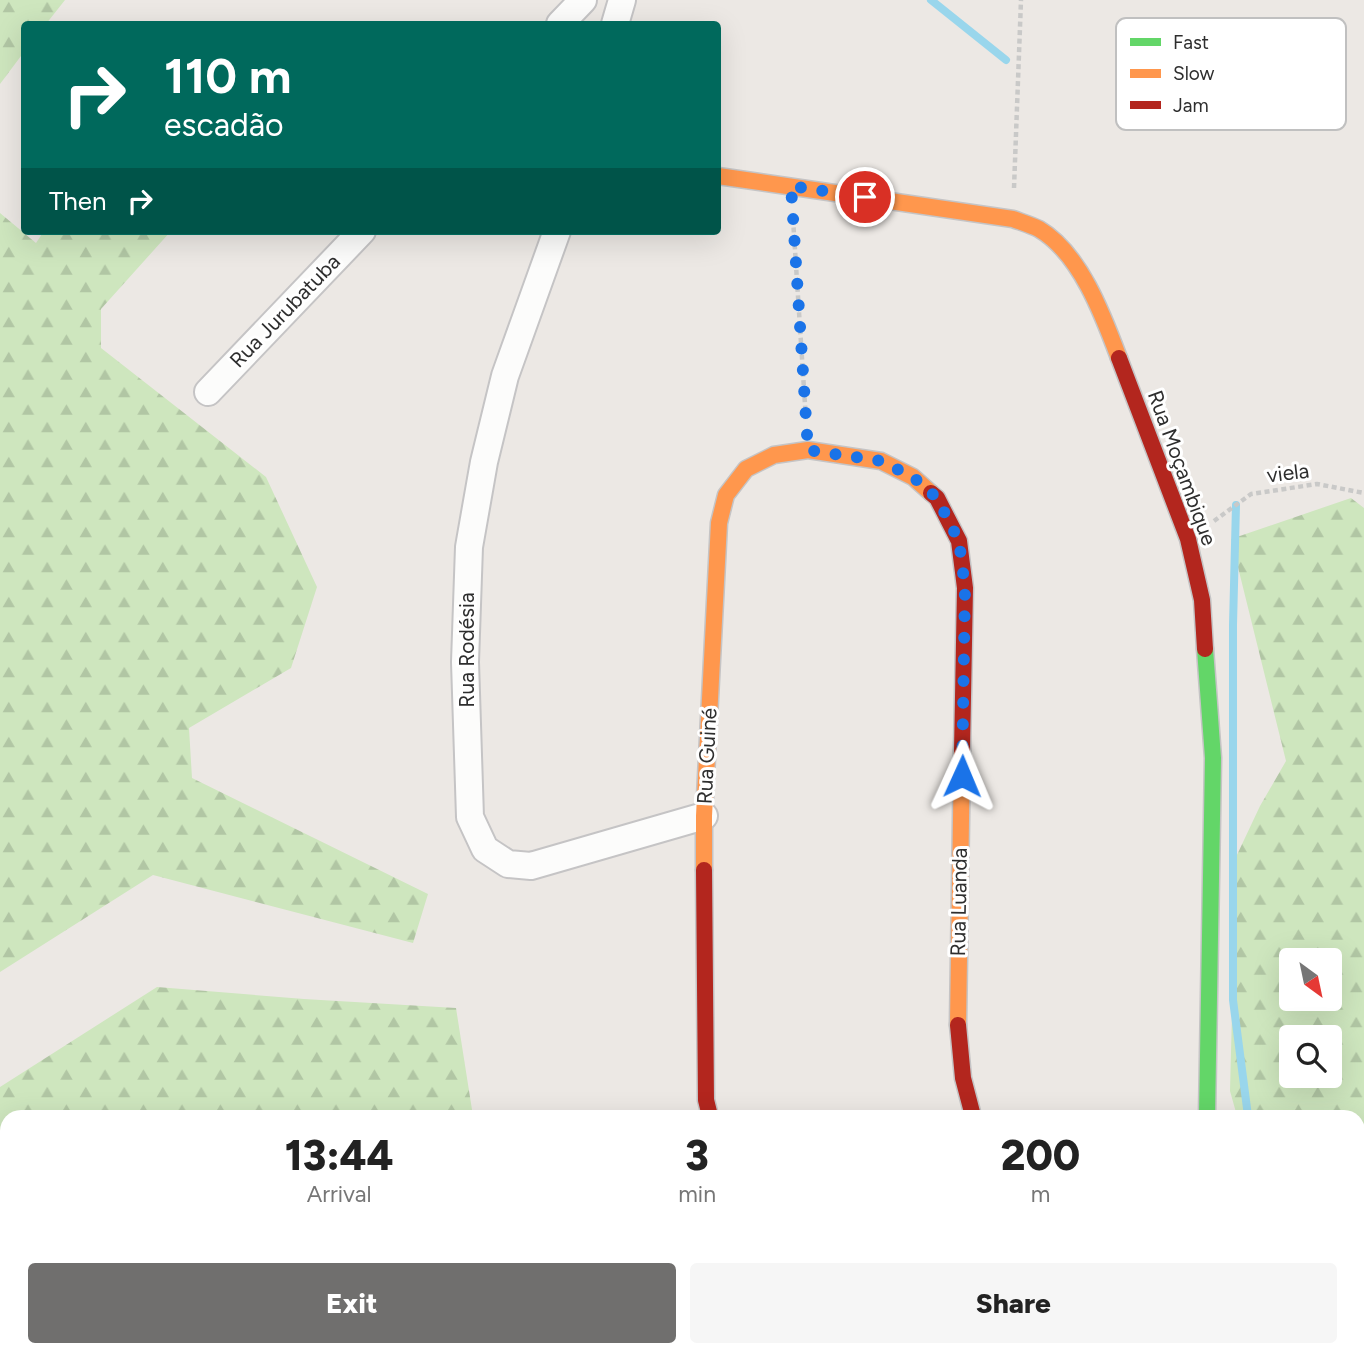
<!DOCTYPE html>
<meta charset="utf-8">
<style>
body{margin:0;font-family:Figtree,sans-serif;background:#f6f6f6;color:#222;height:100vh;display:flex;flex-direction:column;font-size:26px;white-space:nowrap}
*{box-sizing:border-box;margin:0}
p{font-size:23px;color:#767676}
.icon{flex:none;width:38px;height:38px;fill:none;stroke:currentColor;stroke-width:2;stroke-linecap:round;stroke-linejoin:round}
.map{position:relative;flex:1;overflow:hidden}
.panel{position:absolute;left:0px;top:1110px;width:1365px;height:247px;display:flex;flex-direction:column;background:#fff;border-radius:21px 21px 0 0;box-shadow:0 7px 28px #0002}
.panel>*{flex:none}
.guide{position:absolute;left:21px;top:21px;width:700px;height:214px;border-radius:7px;box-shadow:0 7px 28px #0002;background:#00695c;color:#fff;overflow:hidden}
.needle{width:46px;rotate:147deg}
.controls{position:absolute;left:1279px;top:948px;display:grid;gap:14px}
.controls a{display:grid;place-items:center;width:63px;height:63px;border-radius:7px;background:#fff;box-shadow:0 7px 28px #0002;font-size:35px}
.pin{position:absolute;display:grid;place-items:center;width:60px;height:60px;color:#fff;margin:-30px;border:4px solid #fff;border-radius:50%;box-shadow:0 2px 7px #0007}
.me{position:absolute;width:77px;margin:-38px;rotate:1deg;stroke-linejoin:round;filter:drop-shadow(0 0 5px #0008)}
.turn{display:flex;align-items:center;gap:24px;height:147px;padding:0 28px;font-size:32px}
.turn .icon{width:91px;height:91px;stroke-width:2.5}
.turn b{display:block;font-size:49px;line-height:60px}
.then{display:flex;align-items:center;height:66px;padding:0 28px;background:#0003;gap:14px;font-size:26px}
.eta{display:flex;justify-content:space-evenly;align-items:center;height:119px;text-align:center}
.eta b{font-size:42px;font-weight:800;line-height:49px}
.button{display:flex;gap:14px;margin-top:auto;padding:14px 28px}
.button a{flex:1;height:80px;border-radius:7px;background:#706f6e;color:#fff;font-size:28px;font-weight:800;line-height:80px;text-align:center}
.button a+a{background:#f6f6f6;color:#222}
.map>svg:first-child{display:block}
.forest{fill:url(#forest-firs);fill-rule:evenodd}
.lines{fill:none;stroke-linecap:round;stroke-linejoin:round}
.stream{stroke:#99d6ec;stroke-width:8}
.street-casing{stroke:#c5c4c5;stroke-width:30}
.fast-casing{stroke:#c5c4c5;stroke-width:19}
.slow-casing{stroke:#c5c4c5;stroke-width:19}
.jam-casing{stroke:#c5c4c5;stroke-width:19}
.path{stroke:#c9c9c8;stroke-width:4.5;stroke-dasharray:5 3.5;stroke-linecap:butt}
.street{stroke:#fcfcfb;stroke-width:26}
.fast{stroke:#63d668;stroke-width:16}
.slow{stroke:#ff974d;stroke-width:16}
.jam{stroke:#b3261e;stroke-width:16}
.route{stroke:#1a73e8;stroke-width:12;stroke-dasharray:0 21.6}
.labels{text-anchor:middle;stroke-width:6;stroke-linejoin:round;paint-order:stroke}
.street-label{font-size:21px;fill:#2e2e2e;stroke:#fff}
.key{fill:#fff;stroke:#c0c0c0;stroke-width:2}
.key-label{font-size:19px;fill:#2e2e2e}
</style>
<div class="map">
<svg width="1364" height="1355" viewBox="0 0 1364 1355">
<defs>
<pattern id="forest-firs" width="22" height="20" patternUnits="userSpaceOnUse" patternTransform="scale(1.75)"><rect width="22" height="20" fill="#cee6be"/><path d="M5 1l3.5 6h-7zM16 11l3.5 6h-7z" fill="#b1c6a4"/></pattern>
</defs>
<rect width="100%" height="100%" fill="#ece8e4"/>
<path class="forest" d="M0 0H65L46 24H24V52L0 84Z
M0 213 36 243 44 231H171L101 309V348L266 477 317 587 291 668 189 728 192 778 428 894 413 943 153 875 0 972Z
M1351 498 1364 508V1324L1358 1329V1116H1237L1230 1091 1236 857 1260 806 1286 761 1231 539ZM1292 961H1330V999H1292ZM1292 1038H1330V1076H1292Z
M157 987 304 999 456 1008 473 1116H7V1349H726L729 1355H0V1087Z
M1273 1349H1332L1324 1355H1279Z"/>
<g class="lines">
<path class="stream" d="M931 0 1006 60
M1236 505 1233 625V1000L1248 1116"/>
<defs>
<path id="street" d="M560 24 583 0
M615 24 622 0
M557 231 505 376 484 462 469 547 465 662 470 817 485 849 508 864 531 866 704 816
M208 392 362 231
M797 1349 799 1355
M1059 1349 1063 1355
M957 1355 968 1349"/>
<path id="fast" d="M1205 649 1213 758 1207 1116"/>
<path id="slow" d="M718 176 1013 219C1021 222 1031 225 1039 229 1080 253 1103 315 1119 358
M704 870V816L719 523 726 495 746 469 774 455 808 450 881 461 913 477 931 493
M958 1025 962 751"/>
<path id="jam" d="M1119 358 1188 539 1202 600 1205 649
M931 493 937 498 959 541 965 588 962 751
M704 870 706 1100 710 1116
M958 1025 963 1078 973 1116"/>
</defs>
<use href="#street" class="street-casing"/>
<use href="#fast" class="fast-casing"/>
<use href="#slow" class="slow-casing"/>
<use href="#jam" class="jam-casing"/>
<path class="path" d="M1014 188 1021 0
M793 219 806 420
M1214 521 1251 494 1317 484 1364 493"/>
<use href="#street" class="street"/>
<use href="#fast" class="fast"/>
<use href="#slow" class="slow"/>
<use href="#jam" class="jam"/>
</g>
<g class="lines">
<path class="route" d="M865 197 791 186 808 450 881 461 913 477 937 498 959 541 965 588 962 776"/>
</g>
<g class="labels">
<g class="street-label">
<text transform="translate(285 311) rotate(-46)" y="7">Rua Jurubatuba</text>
<text transform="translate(1182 468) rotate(70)" y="7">Rua Moçambique</text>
<text transform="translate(1288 473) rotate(-7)" y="7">viela</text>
<text transform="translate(467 650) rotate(-90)" y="7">Rua Rodésia</text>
<text transform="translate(707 756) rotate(-87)" y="7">Rua Guiné</text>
<text transform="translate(959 902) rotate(-89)" y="7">Rua Luanda</text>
</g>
</g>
<rect x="1116" y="18" width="230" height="112" rx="10" class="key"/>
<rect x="1130" y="38" width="31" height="8" fill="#63d668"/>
<rect x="1130" y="69" width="31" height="9" fill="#ff974d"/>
<rect x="1130" y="101" width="31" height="8" fill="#b3261e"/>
<g class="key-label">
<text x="1173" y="49">Fast</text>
<text x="1173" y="80">Slow</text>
<text x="1173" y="112">Jam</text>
</g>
</svg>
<div class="controls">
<a><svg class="needle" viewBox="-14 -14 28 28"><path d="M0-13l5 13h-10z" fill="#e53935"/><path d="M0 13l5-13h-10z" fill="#767676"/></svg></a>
<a><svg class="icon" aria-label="search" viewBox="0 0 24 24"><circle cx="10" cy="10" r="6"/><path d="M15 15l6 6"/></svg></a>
</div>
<div class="pin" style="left:865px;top:197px;background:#d93025"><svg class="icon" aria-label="arrive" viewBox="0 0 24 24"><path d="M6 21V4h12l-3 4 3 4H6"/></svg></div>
<svg class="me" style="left:962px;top:776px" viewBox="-20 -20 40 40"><path d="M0-17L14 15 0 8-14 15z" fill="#1a73e8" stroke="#fff" stroke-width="4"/></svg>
<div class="guide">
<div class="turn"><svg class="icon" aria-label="right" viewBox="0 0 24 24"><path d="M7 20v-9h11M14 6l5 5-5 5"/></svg><div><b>110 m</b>escadão</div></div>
<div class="then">Then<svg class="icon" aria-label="right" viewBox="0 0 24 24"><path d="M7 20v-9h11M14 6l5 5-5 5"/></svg></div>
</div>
<section class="panel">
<div class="eta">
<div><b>13:44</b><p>Arrival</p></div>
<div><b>3</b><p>min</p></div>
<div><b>200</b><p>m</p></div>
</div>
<div class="button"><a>Exit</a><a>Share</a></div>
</section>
</div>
